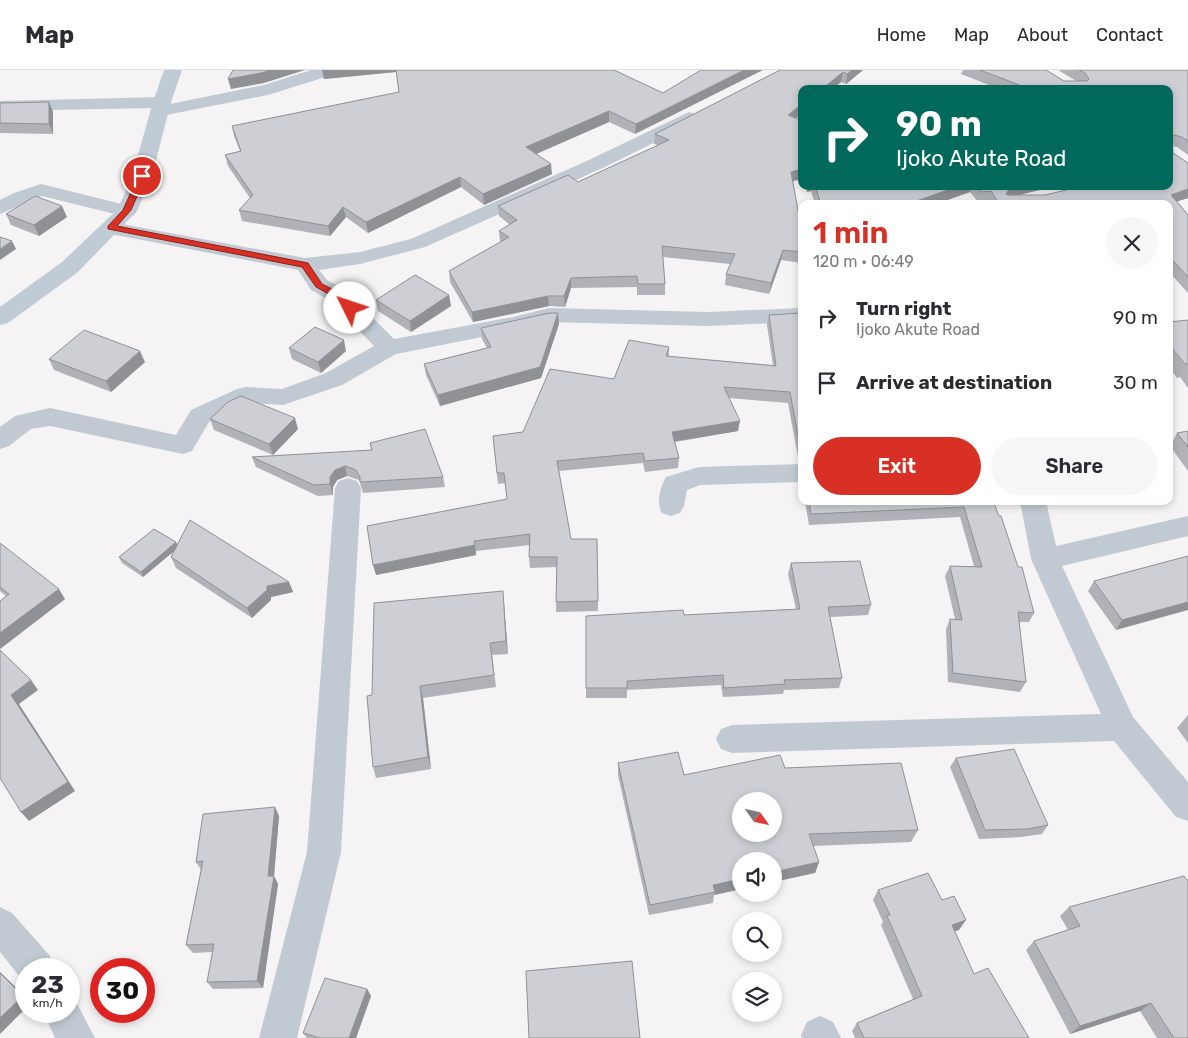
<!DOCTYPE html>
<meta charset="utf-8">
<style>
body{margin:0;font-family:Rubik,sans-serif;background:#f7f7f7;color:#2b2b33;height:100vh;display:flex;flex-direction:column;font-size:19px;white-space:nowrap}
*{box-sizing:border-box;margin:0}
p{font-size:16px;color:#7c7c81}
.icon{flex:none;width:28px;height:28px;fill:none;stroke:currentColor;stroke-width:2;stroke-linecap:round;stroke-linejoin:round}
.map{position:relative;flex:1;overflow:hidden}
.panel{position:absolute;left:798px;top:130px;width:375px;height:305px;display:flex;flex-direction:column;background:#fff;border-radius:10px;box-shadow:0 2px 8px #0003}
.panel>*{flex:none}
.top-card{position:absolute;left:798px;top:15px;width:375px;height:105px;border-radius:10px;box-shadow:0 2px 8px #0003;background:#00695c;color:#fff;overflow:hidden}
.needle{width:32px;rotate:124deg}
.fabs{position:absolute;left:732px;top:722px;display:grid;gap:10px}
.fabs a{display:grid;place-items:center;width:50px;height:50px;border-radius:50%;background:#fff;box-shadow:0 2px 8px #0003;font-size:25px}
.speed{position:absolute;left:15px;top:888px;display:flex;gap:10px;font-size:25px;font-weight:700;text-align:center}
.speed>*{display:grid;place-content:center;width:65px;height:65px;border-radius:50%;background:#fff;box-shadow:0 2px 8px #0003;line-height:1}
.speed small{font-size:12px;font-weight:400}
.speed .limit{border:8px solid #d22;background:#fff;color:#111}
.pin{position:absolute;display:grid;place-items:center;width:42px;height:42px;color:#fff;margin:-21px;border:2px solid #fff;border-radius:50%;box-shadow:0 1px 5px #0007}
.me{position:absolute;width:55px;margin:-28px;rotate:311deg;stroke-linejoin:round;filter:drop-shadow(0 0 4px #0008)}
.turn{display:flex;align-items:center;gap:18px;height:105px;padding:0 15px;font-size:22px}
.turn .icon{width:65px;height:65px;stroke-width:2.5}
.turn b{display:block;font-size:35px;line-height:42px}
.round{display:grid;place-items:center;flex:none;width:52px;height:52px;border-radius:26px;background:#f7f7f7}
.summary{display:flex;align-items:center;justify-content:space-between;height:85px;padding:0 15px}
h1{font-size:30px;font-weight:600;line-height:38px;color:#d93025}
.primary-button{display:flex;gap:10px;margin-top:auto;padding:10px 15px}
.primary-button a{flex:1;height:58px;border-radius:30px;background:#d93025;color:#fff;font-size:20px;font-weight:600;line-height:58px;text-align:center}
.primary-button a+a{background:#f7f7f7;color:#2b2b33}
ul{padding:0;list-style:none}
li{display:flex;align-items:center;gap:15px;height:65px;padding:0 15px}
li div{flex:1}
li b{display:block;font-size:19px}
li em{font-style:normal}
header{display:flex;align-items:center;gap:30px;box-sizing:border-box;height:70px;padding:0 25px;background:#fff;border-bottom:1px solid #e1e1e2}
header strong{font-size:24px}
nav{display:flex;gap:28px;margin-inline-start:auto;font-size:18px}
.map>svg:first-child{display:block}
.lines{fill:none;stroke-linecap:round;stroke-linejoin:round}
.minor{fill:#c1cad2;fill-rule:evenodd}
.secondary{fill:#c1cbd6;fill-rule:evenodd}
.wall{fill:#b0b2b7}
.shaded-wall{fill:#909195}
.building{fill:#cdcfd5;stroke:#909195;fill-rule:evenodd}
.route{fill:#d93025;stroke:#8d1f18}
</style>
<header>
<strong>Map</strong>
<nav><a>Home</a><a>Map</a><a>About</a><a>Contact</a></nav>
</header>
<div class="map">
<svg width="1188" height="968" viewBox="0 0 1188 968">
<rect width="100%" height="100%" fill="#f5f3f3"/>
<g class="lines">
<path class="minor" d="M311 0H338L335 4 268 25 161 46 155 45 152 41 154 38 0 41V31L162 27 168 28 171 32 170 34 264 15Z
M689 42 696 44 698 48 696 52 605 97 425 177 360 194 319 200 327 210 345 220 394 269 513 247 549 238 708 242 801 238V252L708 256 549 252 513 261 396 284 342 315 283 335 249 333 209 352 192 381 183 384 50 356 31 359 9 376 0 379V357L15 346 50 338 176 365 191 340 237 319 246 317 282 319 326 303 374 276 329 230 311 220 298 200 111 164 104 162 101 158 104 154 111 152 305 188 360 182 411 169 591 89Z
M41 114 134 137 137 141 134 145 127 147 42 126 0 144V130L14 123Z
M801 394V412L700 415 687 420 684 436 680 443 671 446 662 443C656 432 660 418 666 407L699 397Z
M348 408 357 411 361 418 341 782 297 968H259L307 782 335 418 339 411Z
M1020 431H1046L1056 476 1188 446V466L1062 496 1133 647 1188 712V751L1176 747 1114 671 732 683 721 679 716 669 721 659 732 655 1101 644 1031 489Z
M0 837 12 843 50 886 55 899H26V913L24 912 0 882Z
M69 926 74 928 95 968H55L43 941H69Z
M820 946 833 952 841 968H802L801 965 807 952Z"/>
<path class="secondary" d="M164 0H182L171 32 152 106 137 141 78 202 8 253 0 255V237L62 192 118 139 132 106 153 32Z"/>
</g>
<path class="wall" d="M322 0 627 7 663 23 635 64 609 52 536 84 552 104 484 135 461 117 368 163 346 147 330 166 242 151 239 140 250 128 228 96 225 85 240 81 234 66 232 56 399 22 396 2 324 9Z
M780 0H863L846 14 841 12 796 48 801 50V109L793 111 801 157V193L781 190 769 224 725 215 726 204 730 194 663 187 665 214V225H637V217L571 218 565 237 549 236 473 252 450 212 449 201 500 172 499 161 510 155 499 146 498 136 578 112 658 75 654 74 655 64Z
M963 0H1046L1064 11H1076L1058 0H1188V85L1177 77 1172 76 1173 83 1188 93V128L1177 131 1188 145V223L1169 202V134H989L988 131 978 132 970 122 936 134H815L811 121 807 122 805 116H1056L1018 125H1045L1169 116V19H999L961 4Z
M49 32 53 42V64L0 63V33Z
M6 144 67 147 39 166 11 155Z
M376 230 451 236 411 262 378 241Z
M801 243V393L799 392 788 333 729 328 738 361 675 372 679 388 678 398 645 402 643 393 559 401 571 469H597L598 541 556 542 557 497 530 498 529 487 530 475 476 481V485L376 505 507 429 505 413 498 414 493 366 523 362 669 277V287L773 295 767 255 769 245Z
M1188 250V318L1180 307 1177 308 1169 297V252Z
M559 254 541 308 440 336 426 305 424 294 487 278 482 269 481 258Z
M289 278 346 281 321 303 292 289Z
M49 289 145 292 111 322 54 300Z
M210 349 298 359 273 385 214 360Z
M1188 361V401L1170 376 1177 363Z
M370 373 443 407 445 417 363 423 360 413 359 410 347 406 337 410 333 417V425L318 426 256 397 252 387 371 380Z
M805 431H993L1034 543 1029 552H1019L1026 612 1020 622 948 612 946 559 950 549H955L945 506 950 496H974L960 447 809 455Z
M0 473 65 529 0 579V531L6 526 0 521Z
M177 475 289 512 293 522 271 527V530L252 548 176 498 171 487 174 481 143 507 122 493 119 487Z
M1188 486 1116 560 1088 521 1094 511Z
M791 493 871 535 868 545 830 547 842 608 839 618 784 620 783 624 723 627 721 615 627 620V628H586V546L684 545 796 539 788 504Z
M504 534 508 584 492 585 496 617 423 628 431 699 376 708 373 697 372 625Z
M1188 645V673L1177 658Z
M956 688 1048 755 1042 764 1021 767 979 769 950 697Z
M618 693 684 705 785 698 918 760 911 772 813 776 819 792 815 803 741 791V819L714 825 713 833 649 845 618 705Z
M279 746 274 806 278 814 263 918 213 919 207 912 213 882 193 883 186 875 201 800 196 792Z
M878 820 959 860 954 861 974 904 1029 968H855L852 961 857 953 913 929 881 855 883 852 873 830Z
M1069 837 1188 968H1157L1140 941 1070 964 1026 880 1034 871 1068 860 1060 846Z
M367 919 371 926 356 968H307L303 963Z"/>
<path class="shaded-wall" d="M271 0H305L264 13 231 19 228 9Z
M322 0H396V2L324 9Z
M744 0H763L635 64 636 54Z
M852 0H863L846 14 847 4Z
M843 2 841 12 833 19H822Z
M49 32 53 42V64L49 54Z
M801 35V44L787 55 788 45Z
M609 41V52L527 88 526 77Z
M551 94 552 104 484 135 483 124Z
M801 99V109L790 112 791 102Z
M460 107 461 117 368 163 366 152Z
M809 116H812L811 121 807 122Z
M959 116H972L970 122 936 134H908Z
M1016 116H1056L1007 128 1006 124 1010 118Z
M1188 119V128L1169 134 1171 125Z
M62 136 67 147 39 166 34 155Z
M343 137 346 147 330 166 328 156Z
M12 171 16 179 0 190V179Z
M783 180 781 190 769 224 771 213Z
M571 208V218L565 237 564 226Z
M449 225 451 236 411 262 410 251Z
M548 226 549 236 473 252 472 242Z
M558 243 559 254 541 308 440 336 438 325Z
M344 270 346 281 321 303 318 292Z
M140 281 145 292 111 322 106 311Z
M295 348 298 359 273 385 269 374Z
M740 351 738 361 671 372 672 362Z
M345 396 347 406 337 410 333 417V425L330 414V407L335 400Z
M176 472 179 477 143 507 141 502Z
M475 475 476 485 376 505 373 495Z
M289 512 293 522 271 527V530L252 548 247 538 267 516Z
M59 519 65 529 0 579V563Z
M503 521 504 534 508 584 506 571Z
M1188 532V540L1116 560 1122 550Z
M31 610 38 620 19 634 75 721 29 751 21 742 11 625Z
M420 616 423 628 431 699 428 687Z
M275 737 279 746 274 806 278 814 263 918 257 911Z
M819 792 815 803 774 812V802Z
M741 809V819L714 825 715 822 713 815Z
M966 850 959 860 945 864 952 855Z
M0 902 26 927V938L0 964Z
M367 919 371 926 356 968H349Z
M1151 933 1140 941 1070 964 1080 956Z"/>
<path class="building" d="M233 0H271L261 3 228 9Z
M396 0H614L663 23 701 0H744L636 54 609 41 526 77 551 94 483 124 460 107 366 152 343 137 328 156 239 140 253 125 225 85 241 81 232 56 399 22Z
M780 0H852L847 4 843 2 822 19H801V35L788 45 801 50V99L791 102 801 157V182L783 180 771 213 726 204 735 184 662 176 665 214H638L637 206 571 208 564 226H548L472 242 449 201 509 167 499 161 517 150 498 136 568 105 578 112 669 70 655 64Z
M980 0H1046L1064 11H1087L1089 9 1085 3 1079 0H1188V71L1182 67 1174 65 1172 67 1173 83 1188 93V119L1171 125 1188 145V207L1169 186V134H999L991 121 982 122 977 116H1016L1010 118 1006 124 1008 125H1045L1083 116H1169V19H1015L1022 16Z
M49 32V54L0 53V33Z
M815 116H959L908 134H821Z
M35 126 62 136 34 155 6 144Z
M0 167 12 171 0 179Z
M415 205 449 225 410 251 376 230Z
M549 243H558L540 297 438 325 424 294 491 277 481 258Z
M801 243V382L790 322 724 317 740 351 672 362 679 388 645 391 643 383 557 391 571 469H597L598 531 556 532 557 487H529L530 464 474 471 475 475 373 495 367 456 507 429 504 403H497L493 366 523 362 550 299 614 309 629 270 669 277 666 286 776 296 769 245Z
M1188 250V295L1187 294H1185L1169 275V252Z
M315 257 344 270 318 292 289 278Z
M84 260 140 281 106 311 49 289Z
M241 326 295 348 269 374 210 349 228 332Z
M425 359 443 407 360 412V407L356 400 345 396 335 400 330 407V414L314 415 252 387 372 380 370 373Z
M1188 361V377L1177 363Z
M809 431H993L999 446H1001L1018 497H1022L1034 543 1018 542 1026 612 953 603 950 549 962 550 950 496 982 497 964 437 811 444Z
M190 450 289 512 267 516V520L247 538 171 487Z
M154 459 176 472 141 502 119 487Z
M0 473 59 519 0 563V531L9 524 0 517Z
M1188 486V532L1122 550 1094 511Z
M860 491 871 535 828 537 842 608 784 610 785 614 724 618 723 605 627 611V618H586V546L683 540 684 545 800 539 791 493Z
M503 521 506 571 490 573 494 605 420 616 428 687 373 697 367 626 372 625 374 533Z
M0 580 31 610 11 625 68 712 21 742 0 708Z
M1014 679 1048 755 1028 759 985 760 956 688Z
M678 682 684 705 780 685 785 698 901 693 918 760 809 764 819 792 774 802V791H741V809L713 815 715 822 650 835 618 693ZM741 731H774V764H741Z
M275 737 268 806H274L257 911 207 912 214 874 186 875 203 791 196 792 203 744Z
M928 803 942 830 954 826 966 850 952 855 974 904 988 898 1029 968H864L857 953 922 926 887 846 890 845 878 820Z
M1184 806 1188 811V968H1174L1151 933 1080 956 1034 871 1080 856 1069 837Z
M632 891 640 968H529L526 901Z
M0 903 23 926 0 948Z
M325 908 367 919 349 968H320L303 963Z"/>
<path class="route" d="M139 104 146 106 131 140 117 156 308 193 322 214 340 223 355 238 350 241 334 227 316 217 302 197 108 159V156L123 140Z"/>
</svg>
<div class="fabs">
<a><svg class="needle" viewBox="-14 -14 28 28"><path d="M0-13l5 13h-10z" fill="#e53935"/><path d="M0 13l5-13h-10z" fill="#7c7c81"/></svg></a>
<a><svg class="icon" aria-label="sound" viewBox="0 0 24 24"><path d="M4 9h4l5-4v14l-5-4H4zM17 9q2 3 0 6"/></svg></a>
<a><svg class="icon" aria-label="search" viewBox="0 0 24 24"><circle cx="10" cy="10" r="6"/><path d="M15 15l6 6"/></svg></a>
<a><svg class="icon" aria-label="layers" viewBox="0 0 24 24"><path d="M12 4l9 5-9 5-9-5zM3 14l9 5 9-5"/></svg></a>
</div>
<div class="speed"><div>23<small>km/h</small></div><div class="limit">30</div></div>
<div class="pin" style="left:142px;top:106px;background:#d93025"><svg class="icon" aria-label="arrive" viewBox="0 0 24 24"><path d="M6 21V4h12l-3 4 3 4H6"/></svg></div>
<svg class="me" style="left:350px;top:238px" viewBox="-20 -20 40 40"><circle r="19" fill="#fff"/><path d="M0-13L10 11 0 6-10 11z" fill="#d93025"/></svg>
<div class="top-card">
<div class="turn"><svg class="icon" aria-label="right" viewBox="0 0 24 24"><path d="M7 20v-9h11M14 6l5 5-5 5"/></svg><div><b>90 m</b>Ijoko Akute Road</div></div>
</div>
<section class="panel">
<div class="summary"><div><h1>1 min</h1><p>120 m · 06:49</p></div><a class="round"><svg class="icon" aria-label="close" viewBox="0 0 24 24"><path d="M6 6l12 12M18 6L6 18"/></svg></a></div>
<ul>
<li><svg class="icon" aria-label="right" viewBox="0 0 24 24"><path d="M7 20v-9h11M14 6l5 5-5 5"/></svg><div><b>Turn right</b><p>Ijoko Akute Road</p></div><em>90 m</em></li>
<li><svg class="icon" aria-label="arrive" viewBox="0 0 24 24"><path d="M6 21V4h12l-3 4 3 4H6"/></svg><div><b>Arrive at destination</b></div><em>30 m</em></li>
</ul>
<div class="primary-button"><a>Exit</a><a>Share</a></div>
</section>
</div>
